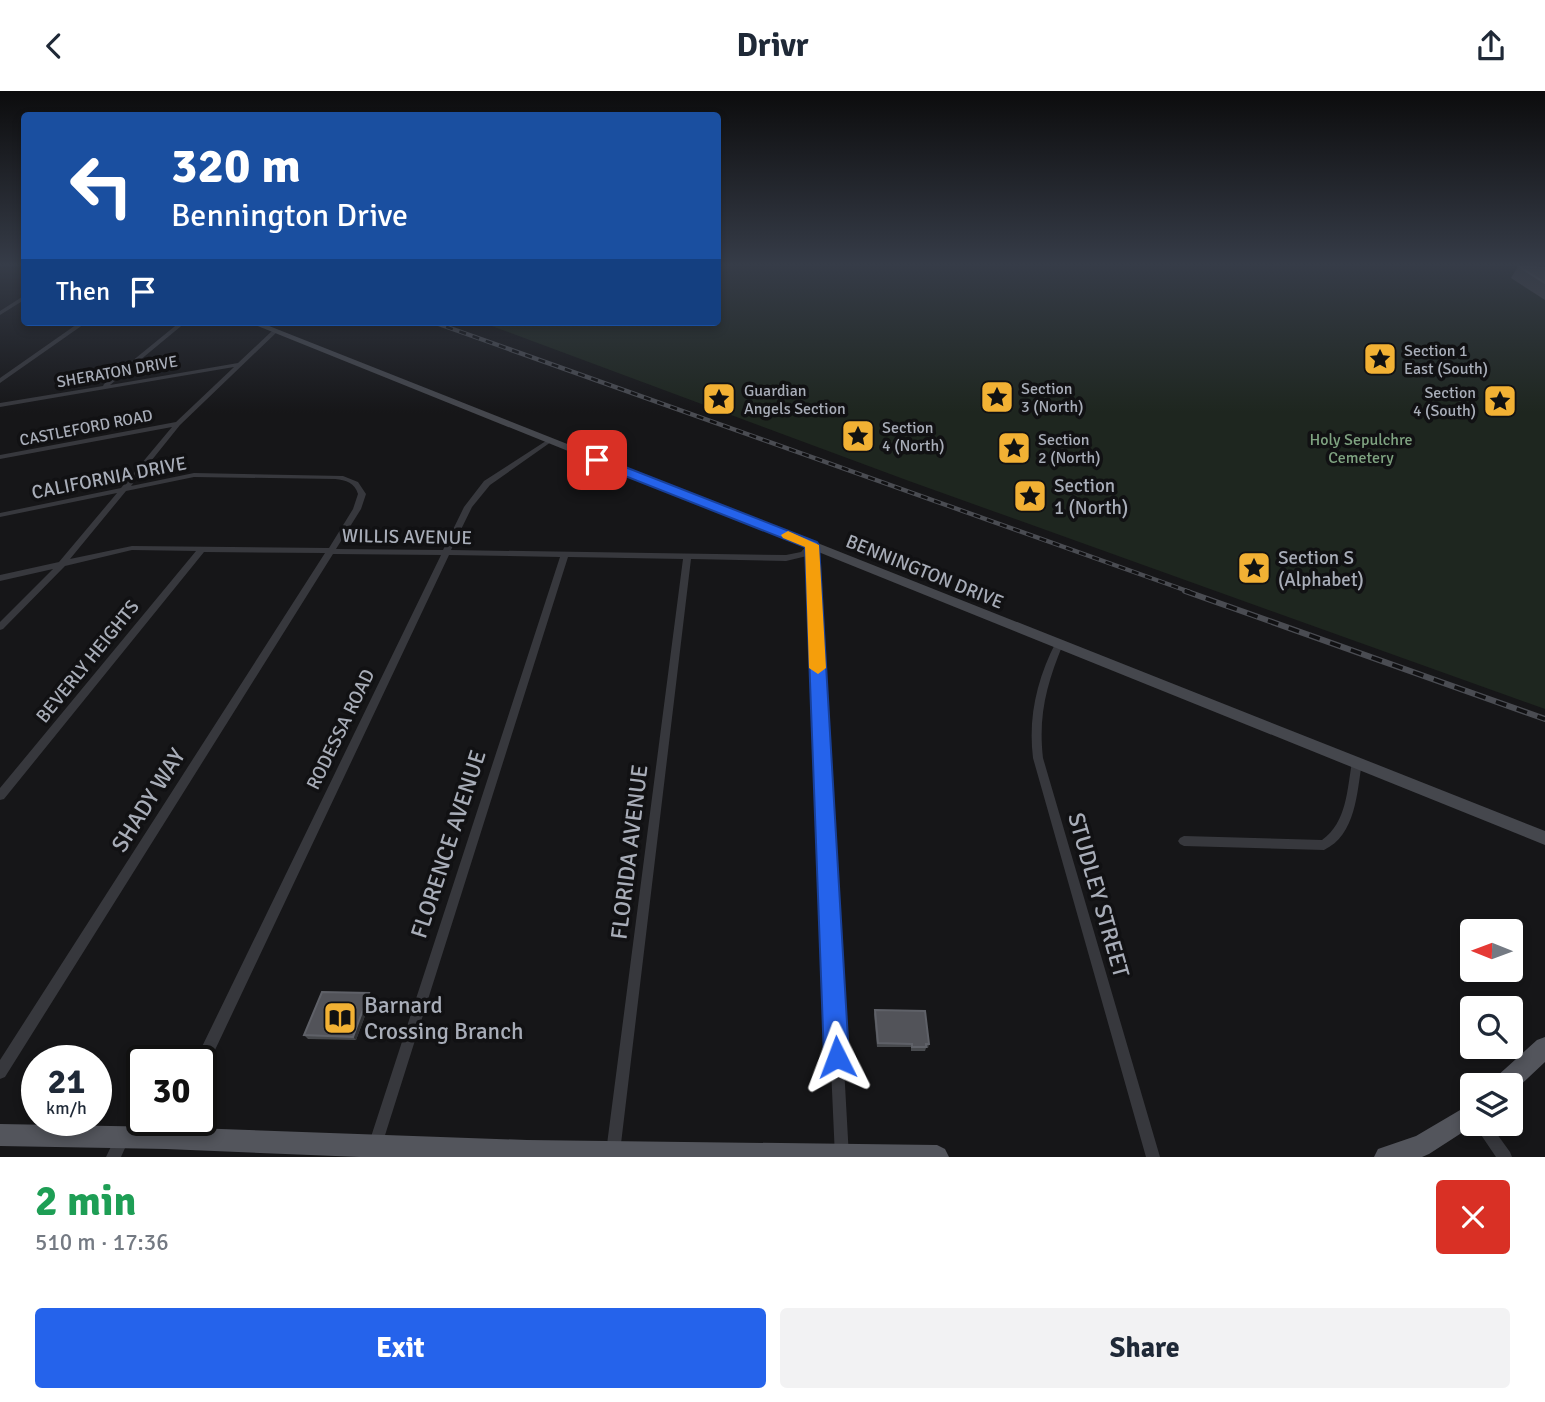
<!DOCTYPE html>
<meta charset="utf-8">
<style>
body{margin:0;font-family:Signika,sans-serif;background:#f2f2f3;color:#1f2937;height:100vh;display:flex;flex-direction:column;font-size:26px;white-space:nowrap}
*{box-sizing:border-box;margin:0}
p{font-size:23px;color:#747a83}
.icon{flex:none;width:38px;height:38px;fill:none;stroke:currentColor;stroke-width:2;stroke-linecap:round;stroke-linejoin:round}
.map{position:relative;height:1066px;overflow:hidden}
.panel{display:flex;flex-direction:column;background:#fff;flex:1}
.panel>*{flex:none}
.hud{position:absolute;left:21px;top:21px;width:700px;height:214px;border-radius:7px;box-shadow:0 4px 10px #0003;background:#1a4fa0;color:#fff;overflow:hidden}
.needle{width:46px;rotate:271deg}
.controls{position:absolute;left:1460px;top:828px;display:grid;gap:14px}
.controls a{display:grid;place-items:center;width:63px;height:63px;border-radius:7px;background:#fff;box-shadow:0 4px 10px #0003;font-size:35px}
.speed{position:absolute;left:21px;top:954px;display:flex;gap:14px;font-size:35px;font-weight:700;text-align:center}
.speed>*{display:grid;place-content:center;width:91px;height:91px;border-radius:50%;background:#fff;box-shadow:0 4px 10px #0003;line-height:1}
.speed small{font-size:18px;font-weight:400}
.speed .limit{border:4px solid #111;border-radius:10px;background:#fff;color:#111}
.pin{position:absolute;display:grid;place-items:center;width:60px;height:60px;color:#fff;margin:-30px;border-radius:14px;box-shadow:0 4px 10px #0006}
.me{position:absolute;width:77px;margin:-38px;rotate:357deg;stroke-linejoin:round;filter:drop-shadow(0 0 5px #0008)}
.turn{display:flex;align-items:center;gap:24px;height:147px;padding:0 35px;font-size:32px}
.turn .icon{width:91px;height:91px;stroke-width:2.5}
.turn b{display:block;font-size:49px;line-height:60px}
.then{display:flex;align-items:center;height:66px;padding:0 35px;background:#0003;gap:14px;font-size:26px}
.round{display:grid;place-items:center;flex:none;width:74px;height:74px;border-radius:7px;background:#f2f2f3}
.headline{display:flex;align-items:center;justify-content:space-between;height:119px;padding:0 35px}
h1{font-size:42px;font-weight:700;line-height:52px;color:#1e9e55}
.primary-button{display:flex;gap:14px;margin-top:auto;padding:14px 35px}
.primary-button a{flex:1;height:80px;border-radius:7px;background:#2563eb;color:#fff;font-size:28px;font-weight:700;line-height:80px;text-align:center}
.primary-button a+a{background:#f2f2f3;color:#1f2937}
header{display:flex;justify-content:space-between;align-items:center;height:91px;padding:0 35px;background:#fff;font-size:32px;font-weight:700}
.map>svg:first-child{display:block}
.green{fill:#1e261f}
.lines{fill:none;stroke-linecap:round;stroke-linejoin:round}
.street{fill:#37383d;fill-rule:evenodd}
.secondary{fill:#45474d;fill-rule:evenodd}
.primary{fill:#53555c;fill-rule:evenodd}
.rail-far1-casing{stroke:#4a4c52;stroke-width:4.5}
.rail-casing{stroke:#4a4c52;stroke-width:6}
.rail-far1{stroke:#111113;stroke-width:2.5;stroke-dasharray:7;stroke-linecap:butt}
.rail{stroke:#111113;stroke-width:3.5;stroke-dasharray:11;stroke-linecap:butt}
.wall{fill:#47494d}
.shaded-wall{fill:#2f3033}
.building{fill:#525359;stroke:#5f6168;stroke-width:2}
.route{fill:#2563eb;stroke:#184099;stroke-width:2}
.slow{fill:#f59e0b}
.labels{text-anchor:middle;stroke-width:7;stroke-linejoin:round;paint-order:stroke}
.far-poi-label{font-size:16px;fill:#a8adb8;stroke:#111113;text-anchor:start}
.far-street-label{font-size:16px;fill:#a8adb8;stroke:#111113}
.far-park-label{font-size:16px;fill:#7fa381;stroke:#111113}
.street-label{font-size:19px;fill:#a8adb8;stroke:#111113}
.poi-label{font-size:19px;fill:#a8adb8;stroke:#111113;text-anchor:start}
.near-street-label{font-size:23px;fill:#a8adb8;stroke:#111113}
.near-poi-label{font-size:23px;fill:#a8adb8;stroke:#111113;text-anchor:start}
</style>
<header><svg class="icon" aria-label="back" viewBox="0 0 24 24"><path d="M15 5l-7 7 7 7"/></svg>Drivr<svg class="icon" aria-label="share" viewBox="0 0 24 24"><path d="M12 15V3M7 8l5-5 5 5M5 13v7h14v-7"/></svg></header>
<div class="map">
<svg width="1545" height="1066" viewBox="0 0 1545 1066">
<rect width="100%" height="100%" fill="#161618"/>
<path class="green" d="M718 173H1545V618L909 390 481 231H718Z"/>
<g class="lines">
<path class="street" d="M22 206H24V209L0 224V220Z
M80 231H87L0 292V287Z
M180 231H186L110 294 238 272 273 239 278 240 180 334 131 395 194 382 343 385 358 391 366 403 361 418 336 458 443 459 464 416 484 390 549 348 552 350 551 351 490 394 472 416 451 459 786 464 801 461 809 452H815L849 1066H835L808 463 807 465 786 470 691 468 620 1061 618 1066H608L606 1061 683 468 568 466 380 1060 375 1062 370 1060 368 1055 560 466 449 464 206 978 201 980V970H196V968L441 464 333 463 5 986 0 988V969L325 462 204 461 4 708 0 709V697L196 460 132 459 65 475 3 538 0 539V531L53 478 0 490V484L59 471 117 402 0 426V422L121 397 172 336 0 368V364L176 331 234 276 0 316V312L103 295 104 293ZM194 386 335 388C346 389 355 392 358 403L353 418 329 457 132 455 70 468 126 400Z
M1059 550 1063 553C1047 592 1038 624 1043 667L1160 1066H1146L1033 667C1028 626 1037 588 1056 551Z
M1357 667 1361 668 1362 671C1357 701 1356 744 1324 759L1184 755 1180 753 1178 750 1180 747 1184 745 1322 749C1347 731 1347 699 1352 671L1353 668Z
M167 1029H181L171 1051 166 1053 161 1051 159 1046Z
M1473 1032H1489L1510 1061 1512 1066H1496Z
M122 1041 127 1043 129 1048 121 1066H106L117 1043Z"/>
<path class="secondary" d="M248 231H259L1545 740V754Z"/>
<path class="primary" d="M1545 946V971L1512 1002 1510 994H1493L1496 986 1537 949Z
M1472 1012V1032H1477L1429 1063 1422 1066H1374L1378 1058 1416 1045Z
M0 1033 166 1036 527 1049 937 1054 945 1058 949 1066H360L166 1058 0 1055Z"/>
<defs>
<path id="rail-far1" d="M433 231 1190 501"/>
<path id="rail" d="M1185 500 1545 628"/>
</defs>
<use href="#rail-far1" class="rail-far1-casing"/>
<use href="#rail" class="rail-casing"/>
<use href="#rail-far1" class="rail-far1"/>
<use href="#rail" class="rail"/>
</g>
<path class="wall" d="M1518 175 1545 177V209L1511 187Z
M369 902 372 906 356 949 308 948 304 944Z
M875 919 929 953 928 957H926L925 960H911V956H877L874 923Z"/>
<path class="shaded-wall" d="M369 902 372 906 356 949 353 946Z"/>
<path class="building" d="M1518 175 1545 177V192Z
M322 901 369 902 353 946 304 944Z
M875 919 925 920 929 953H926V956H912V953L878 952Z"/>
<linearGradient id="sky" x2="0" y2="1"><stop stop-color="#0c0c0d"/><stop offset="0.54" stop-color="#363c48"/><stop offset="1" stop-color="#363c48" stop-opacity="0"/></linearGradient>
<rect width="1545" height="322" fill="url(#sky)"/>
<path class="route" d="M597 365 817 451 819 454 849 966 845 974 837 978 828 974 824 966 805 456 592 372 590 369Z"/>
<path class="slow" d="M788 440 819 454 826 577 818 583 809 577 805 456 783 447 781 444Z"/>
<defs>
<symbol id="sight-square" viewBox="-11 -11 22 22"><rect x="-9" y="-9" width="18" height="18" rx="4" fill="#f2b134" stroke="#111113"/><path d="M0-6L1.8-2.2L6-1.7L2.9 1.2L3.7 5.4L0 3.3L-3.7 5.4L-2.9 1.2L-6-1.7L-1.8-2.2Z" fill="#111"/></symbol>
<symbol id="library-square" viewBox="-11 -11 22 22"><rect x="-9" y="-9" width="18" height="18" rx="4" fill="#f2b134" stroke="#111113"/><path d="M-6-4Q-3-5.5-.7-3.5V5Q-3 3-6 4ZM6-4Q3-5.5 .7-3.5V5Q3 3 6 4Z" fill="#111"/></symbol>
</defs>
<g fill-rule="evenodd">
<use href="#sight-square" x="1361" y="249" width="38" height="38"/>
<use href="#sight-square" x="978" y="287" width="38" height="38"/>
<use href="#sight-square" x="700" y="289" width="38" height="38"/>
<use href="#sight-square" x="1481" y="291" width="38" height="38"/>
<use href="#sight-square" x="839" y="326" width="38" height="38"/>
<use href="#sight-square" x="995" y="338" width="38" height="38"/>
<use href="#sight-square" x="1011" y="386" width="38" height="38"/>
<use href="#sight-square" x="1235" y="458" width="38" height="38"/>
<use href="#library-square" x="321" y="908" width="38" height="38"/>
</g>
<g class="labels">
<g class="far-poi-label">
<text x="1404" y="265">Section 1<tspan x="1404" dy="18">East (South)</tspan></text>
<text x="1021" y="303">Section<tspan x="1021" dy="18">3 (North)</tspan></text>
<text x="744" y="305">Guardian<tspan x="744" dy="18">Angels Section</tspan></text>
<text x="1476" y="307" text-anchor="end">Section<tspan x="1476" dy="18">4 (South)</tspan></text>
<text x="882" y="342">Section<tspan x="882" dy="18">4 (North)</tspan></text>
<text x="1038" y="354">Section<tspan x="1038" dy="18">2 (North)</tspan></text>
</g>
<g class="far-street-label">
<text transform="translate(117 280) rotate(-10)" y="6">SHERATON DRIVE</text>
<text transform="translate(86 336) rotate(-11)" y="6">CASTLEFORD ROAD</text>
</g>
<g class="far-park-label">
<text x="1361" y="354">Holy Sepulchre<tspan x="1361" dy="18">Cemetery</tspan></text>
</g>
<g class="street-label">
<text transform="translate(109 386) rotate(-11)" y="7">CALIFORNIA DRIVE</text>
<text transform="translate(407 445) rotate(1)" y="7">WILLIS AVENUE</text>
<text transform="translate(925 480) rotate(22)" y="7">BENNINGTON DRIVE</text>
<text transform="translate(87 570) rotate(-51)" y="7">BEVERLY HEIGHTS</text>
<text transform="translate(340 638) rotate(-64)" y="7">RODESSA ROAD</text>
</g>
<g class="poi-label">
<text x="1054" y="401">Section<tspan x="1054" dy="22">1 (North)</tspan></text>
<text x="1278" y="473">Section S<tspan x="1278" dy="22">(Alphabet)</tspan></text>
</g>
<g class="near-street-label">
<text transform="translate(148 709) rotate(-58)" y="8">SHADY WAY</text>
<text transform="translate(448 753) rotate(-72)" y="8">FLORENCE AVENUE</text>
<text transform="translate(629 761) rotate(-83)" y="8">FLORIDA AVENUE</text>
<text transform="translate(1099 804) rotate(74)" y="8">STUDLEY STREET</text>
</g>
<g class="near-poi-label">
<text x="364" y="922">Barnard<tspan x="364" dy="26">Crossing Branch</tspan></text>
</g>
</g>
</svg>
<div class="controls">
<a><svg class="needle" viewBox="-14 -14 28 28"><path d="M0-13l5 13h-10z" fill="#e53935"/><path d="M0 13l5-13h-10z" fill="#747a83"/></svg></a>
<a><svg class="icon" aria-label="search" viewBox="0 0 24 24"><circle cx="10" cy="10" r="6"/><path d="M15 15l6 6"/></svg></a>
<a><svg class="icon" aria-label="layers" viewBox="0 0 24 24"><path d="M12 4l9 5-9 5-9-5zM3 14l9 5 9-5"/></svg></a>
</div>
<div class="speed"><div>21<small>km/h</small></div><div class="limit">30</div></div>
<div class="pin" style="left:597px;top:369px;background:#d93025"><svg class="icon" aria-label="arrive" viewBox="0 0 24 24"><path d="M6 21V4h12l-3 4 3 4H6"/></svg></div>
<svg class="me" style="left:837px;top:966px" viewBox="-20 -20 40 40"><path d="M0-17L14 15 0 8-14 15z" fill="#2563eb" stroke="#fff" stroke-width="4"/></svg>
<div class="hud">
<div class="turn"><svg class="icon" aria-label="left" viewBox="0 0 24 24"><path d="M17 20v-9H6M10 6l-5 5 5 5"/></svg><div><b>320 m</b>Bennington Drive</div></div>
<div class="then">Then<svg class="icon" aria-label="arrive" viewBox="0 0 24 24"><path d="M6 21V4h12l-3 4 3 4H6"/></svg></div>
</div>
</div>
<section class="panel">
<div class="headline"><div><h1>2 min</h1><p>510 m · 17:36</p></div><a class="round" style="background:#d93025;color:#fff"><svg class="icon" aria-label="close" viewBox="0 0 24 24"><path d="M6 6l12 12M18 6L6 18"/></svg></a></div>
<div class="primary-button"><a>Exit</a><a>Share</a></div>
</section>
